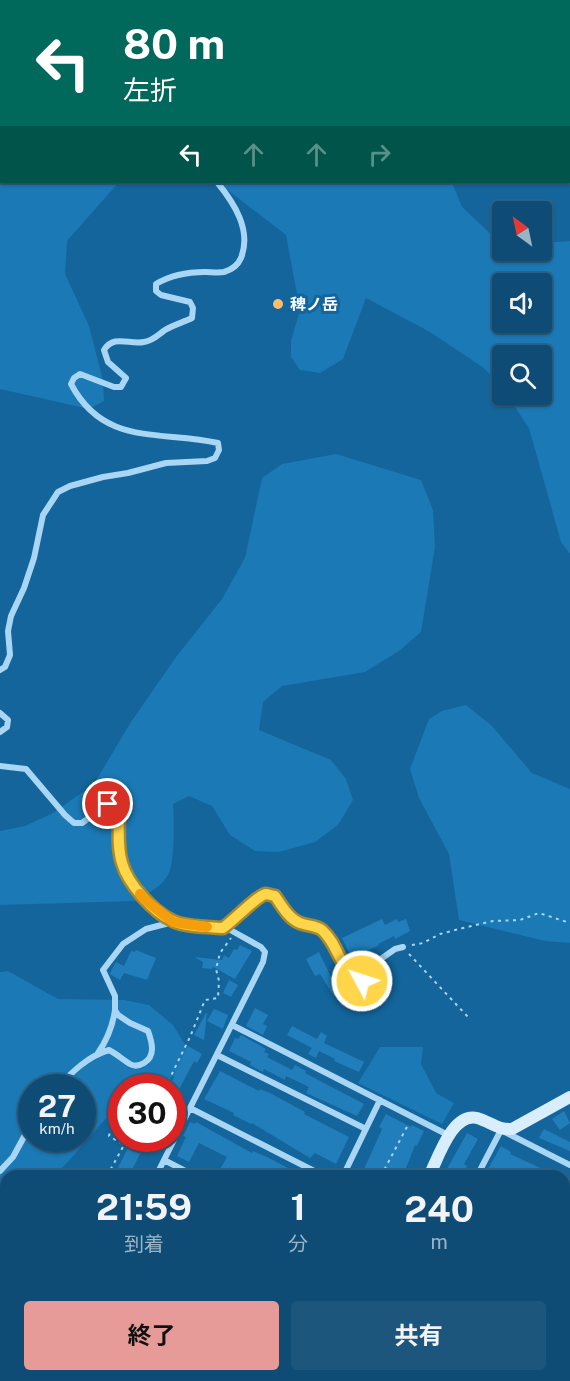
<!DOCTYPE html>
<html lang="ja">
<meta charset="utf-8">
<style>
body{margin:0;font-family:"Public Sans","Noto Sans JP",sans-serif;background:#1c567d;color:#f1f3f6;height:100vh;display:flex;flex-direction:column;font-size:22px;white-space:nowrap}
*{box-sizing:border-box;margin:0}
p{font-size:20px;color:#9bb4c5}
.icon{flex:none;width:33px;height:33px;fill:none;stroke:currentColor;stroke-width:2;stroke-linecap:round;stroke-linejoin:round}
.map{position:relative;flex:1;overflow:hidden}
.sheet{position:absolute;left:0px;top:1170px;width:570px;height:212px;display:flex;flex-direction:column;background:#0e4c75;border-radius:18px 18px 0 0;box-shadow:0 2px 4px #0004,0 0 0 2px #2e6387}
.sheet>*{flex:none}
.guide{position:absolute;left:0px;top:0px;width:570px;height:183px;box-shadow:0 2px 4px #0004,0 0 0 2px #2e6387;background:#00695c;color:#fff;overflow:hidden}
.needle{width:39px;rotate:327deg}
.tools{position:absolute;left:492px;top:201px;display:grid;gap:12px}
.tools a{display:grid;place-items:center;width:60px;height:60px;border-radius:6px;background:#0e4c75;box-shadow:0 2px 4px #0004,0 0 0 2px #2e6387;font-size:30px}
.speed{position:absolute;left:18px;top:1074px;display:flex;gap:12px;font-size:30px;font-weight:700;text-align:center}
.speed>*{display:grid;place-content:center;width:78px;height:78px;border-radius:50%;background:#0e4c75;box-shadow:0 2px 4px #0004,0 0 0 2px #2e6387;line-height:1}
.speed small{font-size:15px;font-weight:400}
.speed .limit{border:9px solid #d22;background:#fff;color:#111}
.pin{position:absolute;display:grid;place-items:center;width:51px;height:51px;color:#fff;margin:-26px;border:3px solid #fff;border-radius:50%;box-shadow:0 2px 6px #0007}
.me{position:absolute;width:66px;margin:-33px;rotate:310deg;stroke-linejoin:round;filter:drop-shadow(0 0 4px #0008)}
.turn{display:flex;align-items:center;gap:21px;height:126px;padding:0 24px;font-size:27px}
.turn .icon{width:78px;height:78px;stroke-width:2.5}
.turn b{display:block;font-size:42px;line-height:51px}
.lanes{display:flex;align-items:center;height:57px;padding:0 24px;background:#0003;justify-content:center;gap:30px;direction:ltr}
.lanes .off{opacity:.35}
.eta{display:flex;justify-content:space-evenly;align-items:center;height:102px;text-align:center}
.eta b{font-size:36px;font-weight:700;line-height:42px}
.primary-button{display:flex;gap:12px;margin-top:auto;padding:12px 24px}
.primary-button a{flex:1;height:69px;border-radius:6px;background:#e69b98;color:#111;font-size:24px;font-weight:700;line-height:69px;text-align:center}
.primary-button a+a{background:#1c567d;color:#f1f3f6}
.map>svg:first-child{display:block}
.green{fill:#1b79b6;fill-rule:evenodd}
.building{fill:#217ebb}
.lines{fill:none;stroke-linecap:round;stroke-linejoin:round}
.path{stroke:#a8d6f4;stroke-width:2;stroke-dasharray:3 4.5;stroke-linecap:butt}
.street{stroke:#a8d6f4;stroke-width:6}
.secondary{stroke:#d8eefd;stroke-width:12}
.route-casing{stroke:#a68a30;stroke-width:15}
.route{stroke:#ffd54a;stroke-width:10}
.slow{stroke:#f59e0b;stroke-width:10}
.poi-dot{fill:#ffbd6b;stroke:#13659c;stroke-width:2}
.labels{text-anchor:middle;stroke-width:6;stroke-linejoin:round;paint-order:stroke}
.poi-label{font-size:16px;font-weight:bold;fill:#fff;stroke:#13659c;text-anchor:start}
</style>
<div class="map">
<svg width="570" height="1381" viewBox="0 0 570 1381">
<rect width="100%" height="100%" fill="#13659c"/>
<path class="green" d="M0 0H177L2 2V182H119L67 241 65 274 89 326 103 380 104 401 89 409 0 389Z
M408 0H570V26L568 2Z
M223 182H452L462 207 495 238 502 239V250H542V243L570 241V554L561 542 529 428 507 395 542 394V356H502V387L484 368 430 332 366 298 343 359 320 373 300 370 291 357V341L300 310 286 235 225 188ZM502 284H542V322H502Z
M336 454 421 480 433 510 435 547 421 632 399 651 365 672 282 686 263 702 259 730 331 760 346 779 353 800 338 825 315 842 279 852 255 851 230 835 212 806 189 796 173 804C174 820 175 862 168 875 161 887 147 894 135 901L0 905V831L25 826 53 813 94 784 131 722 176 657 222 599 245 558 262 478 282 464Z
M466 705 492 726 532 773 570 789V943L545 941 459 920 449 854 419 798 410 769 429 719 442 711Z
M8 971 58 999 124 1000 149 1005 173 1025 189 1051 180 1073 151 1087 122 1088 121 1103C97 1126 78 1153 54 1176H6V1214L0 1216V972ZM32 1088H82V1138H32Z
M380 1047H423L421 1064 436 1093 454 1103 442 1124 358 1083Z"/>
<path class="building" d="M382 919 385 925 397 919 398 922 406 919 410 931 395 939 394 936 378 944 379 945 369 950 372 957 355 965 342 938Z
M240 945 252 951 235 979 213 967 212 969 202 968 203 962 194 957 222 960 224 955 229 958 234 949 237 950Z
M136 950 156 958 147 980 124 973 120 980 111 975 110 973 116 962 124 966 131 951 135 952Z
M319 952 331 977 341 971 349 985 334 996 320 974 315 976 306 959Z
M229 980 238 985 231 997 223 993Z
M255 1008 268 1015 263 1024 267 1026 263 1035 246 1026Z
M214 1009 228 1015 223 1029 207 1021Z
M206 1013H207L204 1040 194 1035Z
M292 1026 317 1039 321 1032 327 1036 324 1043 364 1062 359 1072 334 1061 335 1059 319 1051 316 1058 308 1054 312 1048 287 1035Z
M241 1035 266 1049 264 1052 269 1054 267 1057 292 1070 295 1065 306 1071 305 1073 364 1104 357 1116 306 1093 309 1087 286 1076 285 1080 264 1069 263 1072 250 1065 251 1062 229 1051 235 1038 238 1039Z
M188 1046 202 1054 197 1063 194 1061 172 1103V1088H169Z
M220 1071 259 1091 260 1089 270 1093 305 1112 304 1114 349 1137 336 1164 315 1153 310 1158 252 1123 251 1124 233 1115 234 1113 204 1099Z
M564 1111 570 1123 560 1130 552 1119Z
M386 1114 411 1127 412 1125 424 1131 417 1146 415 1145 403 1176H391L375 1168 370 1176H361L382 1129 379 1127Z
M190 1122 195 1124 196 1122 252 1153 253 1151 269 1158 303 1176H265L254 1171 251 1176H228L219 1171 227 1157 199 1143 189 1162 177 1156 186 1137 183 1136Z
M544 1129 570 1142V1151L539 1138Z
M467 1133 478 1139 464 1164 467 1166 461 1176 447 1169Z
M133 1138H148L129 1176H114Z
M501 1146 511 1152 510 1154 558 1176H484Z"/>
<g class="lines">
<path class="path" d="M412 945 423 943 440 934 463 928 493 921 520 920 539 913 570 923
M409 954 468 1017
M139 1088 146 1083 154 1088
M165 1088 190 1037 205 1000 218 998 219 981 216 969 220 953 231 938
M107 1176 124 1145 109 1136 113 1119 122 1103
M381 1176 409 1123"/>
<path class="street" d="M142 2V0
M0 670 5 667 10 655 8 631 11 616 24 588 34 558 43 515 58 492 70 486 103 477 128 473 166 463 207 461 215 458 219 450 218 443C161 430 104 447 71 384L74 378 80 374 114 387H121L126 378 108 362 104 350C114 334 129 345 144 342 153 341 158 335 165 330 173 325 184 322 192 318L193 308 190 302 161 295 156 291V284C171 275 187 272 205 272 211 272 218 273 224 272 231 270 238 265 241 258 252 230 234 203 217 182
M0 713 8 720 7 727 0 732
M0 766 26 769 65 815 74 823H82L108 804C112 805 117 807 119 811 123 822 117 848 122 863 130 889 153 906 173 922
M232 1025 448 1135
M98 1053C107 1040 113 1024 115 1010
M217 1055 366 1129
M57 1088C72 1072 88 1056 109 1050 117 1054 123 1060 130 1064 135 1067 139 1066 144 1063 156 1056 152 1042 148 1031L130 1023 118 1015 115 1010V996L103 970 123 944 146 929 173 922 223 928C233 921 258 895 266 894 267 894 274 896 275 896 282 906 289 919 300 923 307 926 316 925 322 930 338 942 340 967 355 981H362L368 978 371 966 395 949 403 947
M190 1108 324 1176
M164 1160 195 1176
M0 1171 13 1157 32 1122
M156 1176 263 962 265 952 261 947 225 927
M343 1176 380 1100
M477 1176 501 1130 570 1165
M564 1230 570 1233
M564 1295 570 1298
M564 1341 570 1329
M457 1376 468 1381
M81 1381 82 1376
M145 1381 148 1376
M210 1381 213 1376
M283 1381 286 1376
M373 1381 375 1376
M544 1381 547 1376"/>
<path class="secondary" d="M429 1176C438 1159 452 1112 477 1118 491 1122 497 1130 512 1129L570 1097
M328 1381 330 1376"/>
</g>
<g class="lines">
<defs>
<path id="route" d="M108 804 114 806 119 812C119 829 117 847 122 863 128 884 153 912 173 921 185 927 210 927 223 928 233 921 258 895 266 894 267 894 274 896 275 896 282 906 289 919 300 923 307 926 316 925 322 930 337 943 340 966 355 981H362"/>
</defs>
<use href="#route" class="route-casing"/>
<use href="#route" class="route"/>
<path class="slow" d="M140 894 144 899 173 922 207 927"/>
</g>
<circle class="poi-dot" cx="278" cy="304" r="6"/>
<g class="labels">
<g class="poi-label">
<text x="290" y="310">稗ノ岳</text>
</g>
</g>
</svg>
<div class="tools">
<a><svg class="needle" viewBox="-14 -14 28 28"><path d="M0-13l5 13h-10z" fill="#e53935"/><path d="M0 13l5-13h-10z" fill="#9bb4c5"/></svg></a>
<a><svg class="icon" aria-label="sound" viewBox="0 0 24 24"><path d="M4 9h4l5-4v14l-5-4H4zM17 9q2 3 0 6"/></svg></a>
<a><svg class="icon" aria-label="search" viewBox="0 0 24 24"><circle cx="10" cy="10" r="6"/><path d="M15 15l6 6"/></svg></a>
</div>
<div class="speed"><div>27<small>km/h</small></div><div class="limit">30</div></div>
<div class="pin" style="left:108px;top:804px;background:#d93025"><svg class="icon" aria-label="arrive" viewBox="0 0 24 24"><path d="M6 21V4h12l-3 4 3 4H6"/></svg></div>
<svg class="me" style="left:362px;top:981px" viewBox="-20 -20 40 40"><circle r="17" fill="#ffd54a" stroke="#fff" stroke-width="3"/><path d="M0-11L8 9 0 5-8 9z" fill="#fff"/></svg>
<div class="guide">
<div class="turn"><svg class="icon" aria-label="left" viewBox="0 0 24 24"><path d="M17 20v-9H6M10 6l-5 5 5 5"/></svg><div><b>80 m</b>左折</div></div>
<div class="lanes"><svg class="icon" aria-label="left" viewBox="0 0 24 24"><path d="M17 20v-9H6M10 6l-5 5 5 5"/></svg><svg class="icon off" aria-label="ahead" viewBox="0 0 24 24"><path d="M12 20V5M6 11l6-6 6 6"/></svg><svg class="icon off" aria-label="ahead" viewBox="0 0 24 24"><path d="M12 20V5M6 11l6-6 6 6"/></svg><svg class="icon off" aria-label="right" viewBox="0 0 24 24"><path d="M7 20v-9h11M14 6l5 5-5 5"/></svg></div>
</div>
<section class="sheet">
<div class="eta">
<div><b>21:59</b><p>到着</p></div>
<div><b>1</b><p>分</p></div>
<div><b>240</b><p>m</p></div>
</div>
<div class="primary-button"><a>終了</a><a>共有</a></div>
</section>
</div>
